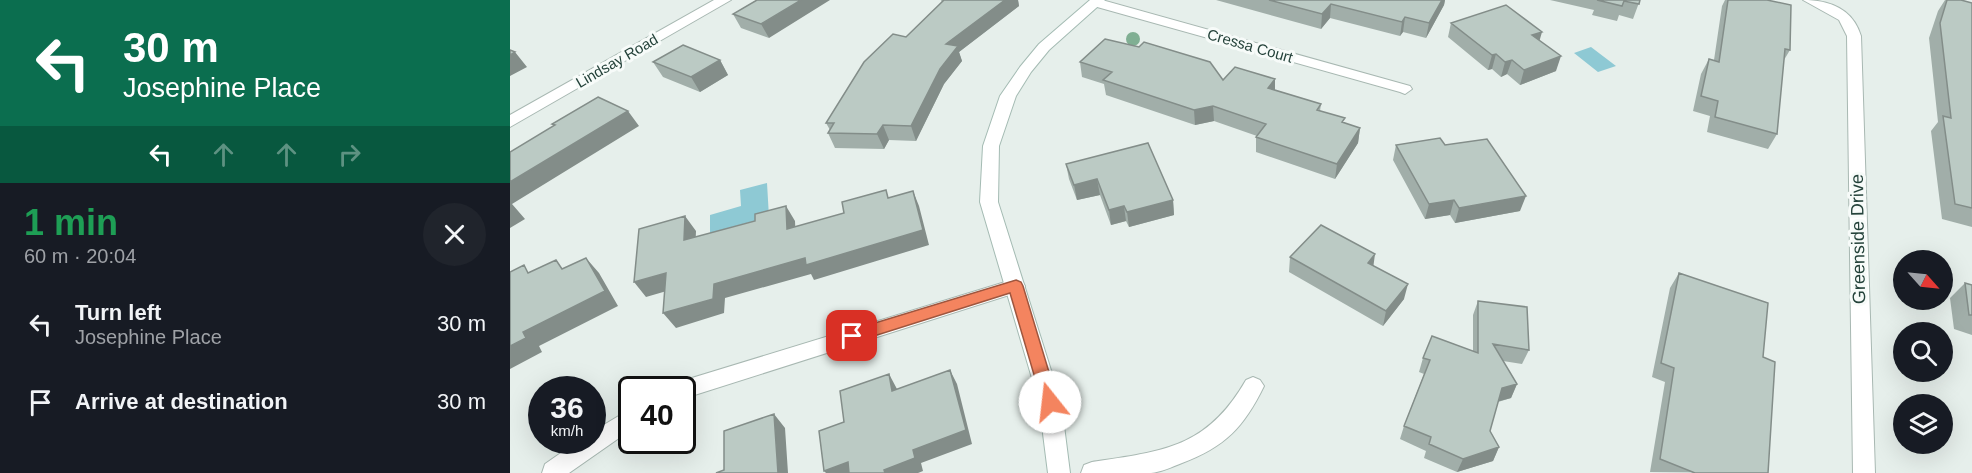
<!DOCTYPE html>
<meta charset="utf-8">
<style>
body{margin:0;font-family:Arial,sans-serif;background:#20242c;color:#f1f3f6;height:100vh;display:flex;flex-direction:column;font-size:22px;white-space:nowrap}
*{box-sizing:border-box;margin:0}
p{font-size:20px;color:#9ea1a6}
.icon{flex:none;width:33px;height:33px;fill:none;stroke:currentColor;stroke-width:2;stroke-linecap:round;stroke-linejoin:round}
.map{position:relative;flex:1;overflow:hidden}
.drawer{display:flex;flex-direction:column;background:#171b24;width:510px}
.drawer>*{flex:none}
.hud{background:#0b6e4f;color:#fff;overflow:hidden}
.needle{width:39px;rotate:117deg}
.fabs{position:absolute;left:1383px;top:250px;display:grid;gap:12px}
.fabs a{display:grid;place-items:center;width:60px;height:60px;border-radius:50%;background:#171b24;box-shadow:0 6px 24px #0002;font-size:30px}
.speed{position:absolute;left:18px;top:376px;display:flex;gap:12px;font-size:30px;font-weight:700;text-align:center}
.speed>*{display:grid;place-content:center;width:78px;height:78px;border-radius:50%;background:#171b24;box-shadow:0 6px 24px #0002;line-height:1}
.speed small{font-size:15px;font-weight:400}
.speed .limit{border:3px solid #111;border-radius:9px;background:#fff;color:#111}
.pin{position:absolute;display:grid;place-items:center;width:51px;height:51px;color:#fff;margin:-26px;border-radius:12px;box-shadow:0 3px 9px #0006}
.me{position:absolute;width:66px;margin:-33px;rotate:344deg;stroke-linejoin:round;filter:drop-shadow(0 0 4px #0008)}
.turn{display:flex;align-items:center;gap:21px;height:126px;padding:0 24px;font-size:27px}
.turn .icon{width:78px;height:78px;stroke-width:2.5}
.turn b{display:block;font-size:42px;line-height:51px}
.lanes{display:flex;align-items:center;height:57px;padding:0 24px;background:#0003;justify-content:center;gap:30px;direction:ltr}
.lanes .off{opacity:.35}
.round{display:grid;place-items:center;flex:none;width:63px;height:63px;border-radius:32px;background:#20242c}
.summary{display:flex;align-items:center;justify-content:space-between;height:102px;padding:0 24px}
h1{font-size:36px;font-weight:700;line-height:45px;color:#1e9e55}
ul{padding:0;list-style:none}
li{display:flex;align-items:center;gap:18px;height:78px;padding:0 24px}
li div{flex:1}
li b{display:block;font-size:22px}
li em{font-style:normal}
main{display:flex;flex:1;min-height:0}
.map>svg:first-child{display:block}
.water{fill:#8ec9d4}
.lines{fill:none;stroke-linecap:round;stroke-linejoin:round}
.street-casing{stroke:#a8b8b2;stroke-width:2}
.secondary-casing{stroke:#a4bbb3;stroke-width:2}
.street{fill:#fff;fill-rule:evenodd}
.secondary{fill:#fff;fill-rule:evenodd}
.tree{fill:#80af93}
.wall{fill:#a1aea9}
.shaded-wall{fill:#838d89}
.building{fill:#bbcac4;stroke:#838d89;stroke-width:1.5}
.route{fill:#f4845f;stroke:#9f563e;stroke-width:1.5}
.labels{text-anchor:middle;stroke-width:6;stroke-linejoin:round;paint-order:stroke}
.far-street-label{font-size:15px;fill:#24423a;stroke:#f7fbf9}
.street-label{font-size:18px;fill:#24423a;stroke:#f7fbf9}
</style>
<main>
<section class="drawer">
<div class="hud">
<div class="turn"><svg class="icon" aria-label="left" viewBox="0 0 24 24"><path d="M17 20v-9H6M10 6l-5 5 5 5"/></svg><div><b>30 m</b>Josephine Place</div></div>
<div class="lanes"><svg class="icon" aria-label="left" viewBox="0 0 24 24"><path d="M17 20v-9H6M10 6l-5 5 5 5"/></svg><svg class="icon off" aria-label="ahead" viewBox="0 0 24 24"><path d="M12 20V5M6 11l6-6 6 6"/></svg><svg class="icon off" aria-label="ahead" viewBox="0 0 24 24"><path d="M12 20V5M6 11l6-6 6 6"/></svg><svg class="icon off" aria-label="right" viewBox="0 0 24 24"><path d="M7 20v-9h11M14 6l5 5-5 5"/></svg></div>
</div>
<div class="summary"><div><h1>1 min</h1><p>60 m · 20:04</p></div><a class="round"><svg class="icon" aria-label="close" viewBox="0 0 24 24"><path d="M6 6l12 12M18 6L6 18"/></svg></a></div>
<ul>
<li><svg class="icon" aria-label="left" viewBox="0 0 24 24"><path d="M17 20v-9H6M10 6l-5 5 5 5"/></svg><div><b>Turn left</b><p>Josephine Place</p></div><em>30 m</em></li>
<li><svg class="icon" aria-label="arrive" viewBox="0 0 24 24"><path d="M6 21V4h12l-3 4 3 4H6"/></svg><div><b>Arrive at destination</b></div><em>30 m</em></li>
</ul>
</section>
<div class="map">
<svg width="1462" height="473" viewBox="0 0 1462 473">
<rect width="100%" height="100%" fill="#e6efeb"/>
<path class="water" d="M1081 47 1106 66 1088 72 1064 53Z
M257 183 259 217 200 233V215L231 206 230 190Z"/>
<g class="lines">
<defs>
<path id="street" d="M204 0H221L0 127V115Z
M580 0H592L900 86 902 89 895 94 890 92 580 5Z
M1293 0C1320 0 1343 9 1351 36L1365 473H1343L1337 36 1329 20Z
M505 279 512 281 515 286 512 291 172 399V390H161L165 384 172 381Z
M743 377 750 380 754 386C734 427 715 447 672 463 662 467 651 472 641 473 618 473 593 473 571 473L574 465 582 462C654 451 697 448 736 380Z
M122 408V429L59 473H32L35 464 68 441H82V432Z"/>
<path id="secondary" d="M580 0H595L539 50 521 72 506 96 489 146 488 202 551 402 560 473H538L529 402 470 202 473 146 490 96 510 67 529 44Z"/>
</defs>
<use href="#street" class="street-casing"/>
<use href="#secondary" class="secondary-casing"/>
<use href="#street" class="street"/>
<use href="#secondary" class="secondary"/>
</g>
<circle class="tree" cx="623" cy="39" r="7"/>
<path class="wall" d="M247 0 259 38 231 28 223 14Z
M431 0H508L509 6 449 52 452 61 434 84 406 141 379 140 374 149 325 148 318 133 320 130 316 123 396 37 432 2Z
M706 0H935L934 5 916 38 893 32 890 36 820 18 811 29Z
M1040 0H1130L1123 19 1109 15 1107 21 1082 15 1084 10Z
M1215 0H1257L1280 50 1274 60 1267 134 1258 149 1197 132 1200 116 1183 111 1191 74 1199 59 1204 60 1212 6Z
M1435 0H1451L1462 3V227L1432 219 1421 131 1428 122 1419 38 1428 11Z
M941 23 1029 41 1046 71 1010 85 997 74 991 77 982 69 978 70 938 37Z
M210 60 218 75 190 92 153 77 143 62Z
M570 62 713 80 765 79V90L811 104 810 111 834 123 850 128 848 143 825 179 746 152V137L747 136 704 121 685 125 596 95 594 84 572 77Z
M886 145H935L1010 211 945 223 940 215 915 219 883 160Z
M556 164 663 200 664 215 619 227 616 221 601 225 590 195 567 200 559 179Z
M780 257 863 266 894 299 873 326 779 272Z
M1169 273 1253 357 1258 473 1140 472 1155 382 1142 377 1160 288Z
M1455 283 1462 285V335L1444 329 1440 298Z
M968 301 1019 350 1012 364 993 361 1007 384 1001 398 988 402 980 431 989 447 983 461 947 472 914 458 916 451 890 439 894 426 914 374 909 372 913 358 963 351V315Z"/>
<path class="shaded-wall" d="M291 0H320L259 38 251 24Z
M495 0H508L509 6 449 52 452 61 434 84 406 141 401 126 436 44Z
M932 0H935L934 5 916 38 919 23Z
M821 4 820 18 811 29 812 14Z
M895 17 893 32 890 36 892 22Z
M1032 32 1028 46 1022 35Z
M5 52 17 67 0 76V55Z
M986 54 982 69 978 70 982 55Z
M1051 56 1046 71 1010 85 1014 70Z
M210 60 218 75 190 92 181 77Z
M1002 60 997 74 991 77 995 62Z
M765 79V94L758 88Z
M703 106 704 121 685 125 684 110Z
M118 111 129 126 2 204 15 219 0 228V182Z
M373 125 379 140 374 149 367 134Z
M850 128 848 143 825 179 827 164Z
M587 179 590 195 567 200 564 185Z
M403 191 409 206 419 245 304 280 301 274 215 298 214 313 166 328 153 313 204 284Z
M1016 196 1010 211 945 223 949 208Z
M663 200 664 215 619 227 617 212Z
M944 200 940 215 915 219 919 204Z
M276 206 285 221 286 244 277 229Z
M614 206 616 221 601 225 599 210Z
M175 216 186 231 185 255 174 240Z
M865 254 863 269 858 263Z
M76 258 89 273 108 306 29 346 32 352 0 369V346Z
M156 273 167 288 136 297 124 282Z
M898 284 894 299 873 326 876 311Z
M440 370 447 384 462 444 411 463 413 471 408 473H375L374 470 403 450Z
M379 374 387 389 382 391Z
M1007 384 1001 398 986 402 992 388Z
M264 414 275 428 278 473H268Z
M989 447 983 461 947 472 953 459Z
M338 462 346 473H316L314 471Z"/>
<path class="building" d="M247 0H291L251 24 223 14Z
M434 0H495L436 44 448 46 430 69 401 126 373 125 367 134 318 133 324 123H316L354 62 383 34 396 37Z
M759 0H932L919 23 895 17 892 22 821 4 812 14Z
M1087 0H1130L1129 4 1114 1 1112 6Z
M1218 0H1257L1281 5 1280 50 1275 49 1267 134 1205 117 1208 101 1191 96 1199 59 1209 62Z
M1437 0H1451L1462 3V208L1445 204 1433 116 1441 118 1430 23Z
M996 5 1032 32 1022 35 1051 56 1014 70 1002 60 995 62 986 54 982 55 941 23Z
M595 39 629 47 634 42 700 62 713 80 725 67 765 79 758 88 811 104 807 110 835 118 832 122 850 128 827 164 746 137 756 124 703 106 684 110 593 80 602 72 570 62Z
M173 45 210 60 181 77 143 62Z
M0 50 5 52 0 55Z
M88 97 118 111 0 182V152L45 125 42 124Z
M930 138 935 145 977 139 1016 196 949 208 944 200 919 204 886 145Z
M638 143 663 200 617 212 614 206 599 210 587 179 564 185 556 164Z
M376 190 378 198 403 191 413 230 296 265 295 258 204 284 203 299 153 313 156 273 124 282 129 229 175 216 174 240 245 221V214L276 206 277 229 334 213 332 202Z
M811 225 865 254 858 263 898 284 876 311 780 257Z
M76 258 95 291 13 332 16 338 0 346V272L14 265 18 273 46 260 52 269Z
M1169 273 1258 303 1253 357 1265 362 1258 473H1185L1150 459 1164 368 1151 363Z
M1455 283 1462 285V315H1459Z
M968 301 1017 307 1019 350 983 344 1007 384 992 388 980 431 989 447 953 459 919 444 921 437 894 426 920 360 913 358 922 336 968 353Z
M440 370 456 430 403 450 405 458 374 470 375 473H339L338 462 314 471 309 431 334 422 330 391 379 374 382 391Z
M264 414 268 473H206L214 470V431Z"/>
<path class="route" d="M506 280 511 282 513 286 548 402 546 407 540 409 535 407 532 402 500 293 342 343 336 341 334 336 336 332 342 330Z"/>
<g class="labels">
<g class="far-street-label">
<text transform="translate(740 46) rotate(16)" y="5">Cressa Court</text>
<text transform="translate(107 61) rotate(-30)" y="5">Lindsay Road</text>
</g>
<g class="street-label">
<text transform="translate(1348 239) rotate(-91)" y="6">Greenside Drive</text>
</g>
</g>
</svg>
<div class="fabs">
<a><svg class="needle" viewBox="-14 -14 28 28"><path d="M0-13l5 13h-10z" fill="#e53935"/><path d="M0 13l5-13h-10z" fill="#9ea1a6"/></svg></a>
<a><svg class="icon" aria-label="search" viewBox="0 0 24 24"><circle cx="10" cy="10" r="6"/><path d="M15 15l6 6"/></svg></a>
<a><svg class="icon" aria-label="layers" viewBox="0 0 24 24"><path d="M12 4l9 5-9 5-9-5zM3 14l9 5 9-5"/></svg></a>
</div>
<div class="speed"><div>36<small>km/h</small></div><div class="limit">40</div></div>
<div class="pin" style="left:342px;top:336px;background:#d93025"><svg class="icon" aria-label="arrive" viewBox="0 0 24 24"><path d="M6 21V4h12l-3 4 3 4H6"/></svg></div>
<svg class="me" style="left:540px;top:402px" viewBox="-20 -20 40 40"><circle r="19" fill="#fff"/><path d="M0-13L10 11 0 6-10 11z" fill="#f4845f"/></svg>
</div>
</main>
